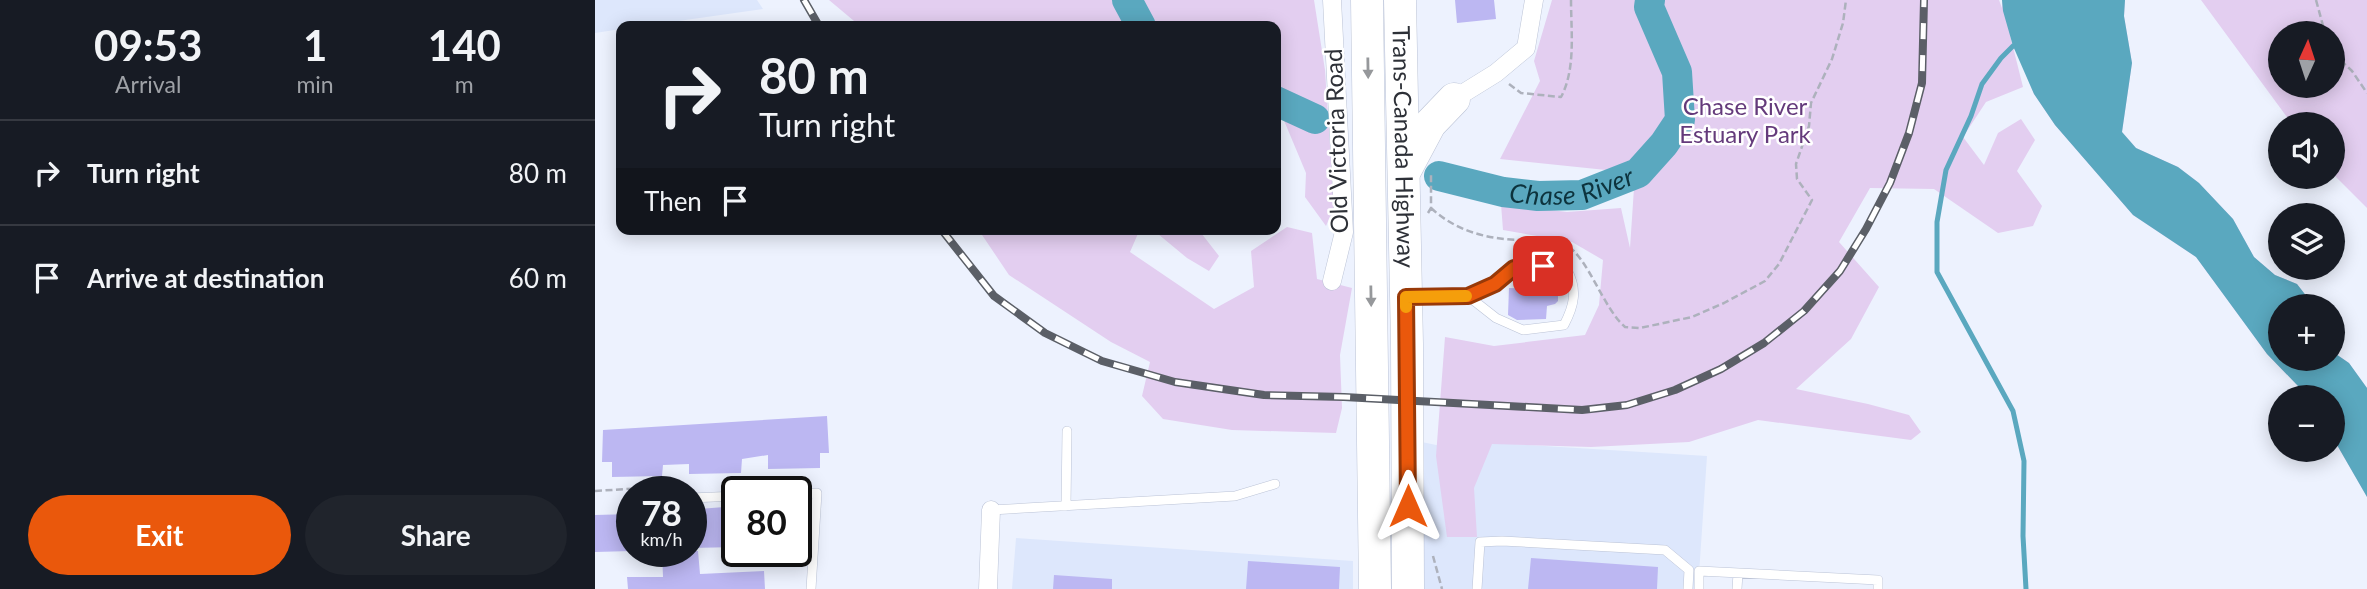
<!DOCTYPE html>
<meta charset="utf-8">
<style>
body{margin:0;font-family:Lato,sans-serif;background:#20242c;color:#f1f3f6;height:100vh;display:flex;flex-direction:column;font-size:26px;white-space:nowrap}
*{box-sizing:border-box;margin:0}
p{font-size:23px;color:#9ea1a6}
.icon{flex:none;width:38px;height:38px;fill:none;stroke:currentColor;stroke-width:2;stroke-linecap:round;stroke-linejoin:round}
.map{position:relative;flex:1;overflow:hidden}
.drawer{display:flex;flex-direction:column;background:#171b24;width:595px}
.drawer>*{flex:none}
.hud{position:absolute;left:21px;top:21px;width:665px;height:214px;border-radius:14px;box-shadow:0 4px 18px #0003;background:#171b24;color:#f1f3f6;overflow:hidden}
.needle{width:46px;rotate:3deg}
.buttons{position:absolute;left:1673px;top:21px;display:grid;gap:14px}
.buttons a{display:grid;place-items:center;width:77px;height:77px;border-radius:50%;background:#171b24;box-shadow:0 4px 18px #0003;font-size:35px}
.speed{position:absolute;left:21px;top:476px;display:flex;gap:14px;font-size:35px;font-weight:700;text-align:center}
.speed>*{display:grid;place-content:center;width:91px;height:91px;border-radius:50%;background:#171b24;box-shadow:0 4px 18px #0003;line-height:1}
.speed small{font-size:18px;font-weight:400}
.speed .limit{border:4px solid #111;border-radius:10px;background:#fff;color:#111}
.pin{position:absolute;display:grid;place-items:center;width:60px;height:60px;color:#fff;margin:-30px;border-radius:14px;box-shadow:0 4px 10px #0006}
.me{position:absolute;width:77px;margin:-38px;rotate:0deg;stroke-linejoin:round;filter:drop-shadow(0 0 5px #0008)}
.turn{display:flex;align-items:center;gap:24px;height:147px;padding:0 28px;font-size:32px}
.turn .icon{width:91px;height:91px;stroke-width:2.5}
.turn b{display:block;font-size:49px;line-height:60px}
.then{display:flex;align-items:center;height:66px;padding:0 28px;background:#0003;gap:14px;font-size:26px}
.eta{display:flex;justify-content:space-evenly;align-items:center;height:119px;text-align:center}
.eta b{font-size:42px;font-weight:700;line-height:49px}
.primary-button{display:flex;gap:14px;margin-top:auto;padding:14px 28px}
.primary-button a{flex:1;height:80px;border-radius:42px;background:#ea580c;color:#fff;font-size:28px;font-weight:700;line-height:80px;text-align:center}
.primary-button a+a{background:#20242c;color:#f1f3f6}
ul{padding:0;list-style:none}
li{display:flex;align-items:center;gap:21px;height:105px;padding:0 28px;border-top:2px solid #363941}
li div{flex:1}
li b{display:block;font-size:26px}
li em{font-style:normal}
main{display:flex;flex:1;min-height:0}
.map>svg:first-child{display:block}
.built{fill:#dde7fc}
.green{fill:#e3cef0;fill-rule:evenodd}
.water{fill:#5aa8bf}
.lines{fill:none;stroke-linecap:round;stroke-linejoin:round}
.stream{stroke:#5aa8bf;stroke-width:5}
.river{stroke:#5aa8bf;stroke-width:30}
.building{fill:#bcb7f2}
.lane-casing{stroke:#bbc3d6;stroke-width:10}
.street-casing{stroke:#bbc3d6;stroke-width:19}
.highway-casing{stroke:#bbc3d6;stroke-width:33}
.path{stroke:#adb1bc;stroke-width:2.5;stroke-dasharray:7 3.5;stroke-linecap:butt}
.lane{stroke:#fff;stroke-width:9}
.street{stroke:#fff;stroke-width:18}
.highway{stroke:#fff;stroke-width:32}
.rail-casing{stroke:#5b5f67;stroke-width:8}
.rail{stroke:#fff;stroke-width:5;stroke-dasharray:16;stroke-linecap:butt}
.oneway{fill:#96989b}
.route-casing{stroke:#983908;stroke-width:18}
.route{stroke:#ea580c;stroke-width:12}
.slow{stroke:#f59e0b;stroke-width:12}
.labels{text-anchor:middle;stroke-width:5;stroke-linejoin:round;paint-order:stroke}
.park-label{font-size:24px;fill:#643a7b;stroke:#fff}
.street-label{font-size:24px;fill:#2d3037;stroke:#fff}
.water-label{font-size:26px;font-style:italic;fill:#0d333d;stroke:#fff}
</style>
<main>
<section class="drawer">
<div class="eta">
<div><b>09:53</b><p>Arrival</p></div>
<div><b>1</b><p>min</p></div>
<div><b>140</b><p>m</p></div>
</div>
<ul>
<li><svg class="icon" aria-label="right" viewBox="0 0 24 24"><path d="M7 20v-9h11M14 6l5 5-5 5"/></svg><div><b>Turn right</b></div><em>80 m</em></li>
<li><svg class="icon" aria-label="arrive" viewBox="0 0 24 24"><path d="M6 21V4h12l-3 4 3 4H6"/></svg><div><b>Arrive at destination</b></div><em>60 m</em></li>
</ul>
<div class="primary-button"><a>Exit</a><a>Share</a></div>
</section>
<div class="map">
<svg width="1772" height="589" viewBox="0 0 1772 589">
<rect width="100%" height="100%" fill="#edf2fe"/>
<path class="built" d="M0 0H162L168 9 48 26H26V29L0 33Z
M822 441 870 451 885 442 1112 456 1103 589H826Z
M421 538 758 561V589H417Z"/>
<path class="green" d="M234 0H719L730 70 739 207 731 226 710 197 711 173 685 111 681 109V26H265Z
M957 0H1404L1407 8V0H1530L1529 16 1537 63 1527 132 1541 148 1583 167 1604 183 1638 219 1659 257 1680 275 1702 284 1716 302 1717 306H1685V359H1738V352L1754 363 1772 388V497L1738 438V397H1711L1703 386 1672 354 1601 257 1538 215 1460 125 1439 94 1415 35 1428 87 1391 102 1368 137 1389 165 1403 133 1426 119 1440 140 1422 171 1447 206 1438 226 1403 233 1339 189 1275 188 1244 242 1284 287 1256 339 1201 389 1273 404 1314 415 1326 432 1316 440 1163 420 1094 442 996 447 897 444 879 488 882 537H852L841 456 850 337 899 346 990 335 1004 305 1008 260 977 242 908 230 906 204 972 212 1026 208 1035 248 1040 173 905 159 945 81 939 61Z
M1606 0H1772V208L1738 174V124H1697ZM1685 33H1738V86H1685Z
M692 227 717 233 722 279 757 288 745 355 747 408 741 433 637 430 568 419 547 396 555 362 516 342 414 275 383 229H545L535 252 619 309 659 287 656 251Z
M557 229H603L624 256 614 271 592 258Z"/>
<path class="water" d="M1407 0H1530L1529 16 1537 63 1527 132 1541 148 1583 167 1604 183 1638 219 1659 257 1680 275 1702 284 1716 302 1717 306H1685V359H1738V352L1754 363 1772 388V497L1738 438V397H1711L1703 386 1672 354 1601 257 1538 215 1460 125 1439 94 1418 46 1408 11Z"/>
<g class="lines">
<path class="stream" d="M1418 46 1406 58 1387 84 1376 116 1351 170 1342 222V272L1418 411 1429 461 1428 536 1431 589"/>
<g class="river">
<path d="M532 0 546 26"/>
<path d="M681 101 720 119"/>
<path id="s1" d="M844 176 908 192 943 196 987 195 1043 173 1069 144 1085 120 1082 72 1054 7 1055 0"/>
</g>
</g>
<path class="building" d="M860 0H899L901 19 862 23Z
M914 288 943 289 942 291 958 290 963 294V301L960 304 952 306 951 319 922 320 913 315Z
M232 416 234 453H225V468L173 469V455L147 459 146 473 94 474V464L68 465 67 476 17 477V462H7L8 430Z
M142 506V547L96 548V515L104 514V509Z
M37 514V551L0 552V515Z
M67 551H103L105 574 169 571 170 589H33L32 577H68Z
M936 558 1063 567 1062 589H933Z
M653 561 745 567 744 589H651Z
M459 575 517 579V589H458Z"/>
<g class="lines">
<defs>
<path id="lane" d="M816 297 873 296 901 318 928 330 969 325C979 306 983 290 972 270L948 266 919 268 900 284 873 296
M201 494 222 493 216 589
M96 498 142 496
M471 506 472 431
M396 510 640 496 680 484
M882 589 885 542 907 541 1070 550 1094 570 1093 589
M1104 589V571L1283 580V589
M1142 589 1143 573"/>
<path id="street" d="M859 99 901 73 931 48 939 0
M737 281 749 232 737 0
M393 589 396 510"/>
<g id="highway">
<path d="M772 0 780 589"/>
<path id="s2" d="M805 0 812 344 813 589"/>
<path d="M811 169 835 124 859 99"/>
</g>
</defs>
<use href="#lane" class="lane-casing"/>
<use href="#street" class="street-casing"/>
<use href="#highway" class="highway-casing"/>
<path class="path" d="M1721 0 1730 33
M1738 53 1757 71 1772 93
M914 84 926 93 966 97C981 69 976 31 976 0
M836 208C862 232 895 240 930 240 944 240 959 238 971 245 993 257 1008 308 1030 327L1045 328 1097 317 1129 303 1170 281 1184 264 1217 200 1202 179 1201 164 1214 126 1216 103 1237 59 1248 23 1251 0
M833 213 836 208V175
M0 491 65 487V492
M838 556 847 589"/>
<use href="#lane" class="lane"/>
<use href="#street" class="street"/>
<use href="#highway" class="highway"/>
<defs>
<path id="rail" d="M209 0 224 26
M346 229 399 296 450 333 507 361 580 382 669 395 749 397 987 410 1032 405 1080 390 1126 369 1169 343 1209 311 1245 271 1271 229 1295 183 1314 133 1327 83 1329 0"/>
</defs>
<use href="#rail" class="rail-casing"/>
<use href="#rail" class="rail"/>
</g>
<defs><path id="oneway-solid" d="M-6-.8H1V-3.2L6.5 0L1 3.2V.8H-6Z" transform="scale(1.75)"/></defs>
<g class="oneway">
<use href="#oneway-solid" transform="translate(773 68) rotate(89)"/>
<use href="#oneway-solid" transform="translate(776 296) rotate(89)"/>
</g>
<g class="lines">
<defs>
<path id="route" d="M813 506 811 297 873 296 900 284 919 268 948 266"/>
</defs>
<use href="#route" class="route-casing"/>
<use href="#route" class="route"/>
<path class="slow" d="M811 307V297L871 296"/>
</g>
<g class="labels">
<g class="park-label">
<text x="1150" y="115">Chase River<tspan x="1150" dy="28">Estuary Park</tspan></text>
</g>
<g class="street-label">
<text transform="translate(742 141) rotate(-92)" y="8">Old Victoria Road</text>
<text dy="8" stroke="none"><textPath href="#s2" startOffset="147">Trans-Canada Highway</textPath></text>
</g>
<g class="water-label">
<text dy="9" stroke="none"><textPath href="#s1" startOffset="136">Chase River</textPath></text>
</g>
</g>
</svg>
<div class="buttons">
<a><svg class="needle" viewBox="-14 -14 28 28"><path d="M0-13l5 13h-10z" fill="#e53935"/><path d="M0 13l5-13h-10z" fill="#9ea1a6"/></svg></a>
<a><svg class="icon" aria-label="sound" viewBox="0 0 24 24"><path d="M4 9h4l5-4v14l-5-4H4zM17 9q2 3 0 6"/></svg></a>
<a><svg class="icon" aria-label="layers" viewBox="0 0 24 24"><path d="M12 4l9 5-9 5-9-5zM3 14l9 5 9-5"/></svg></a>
<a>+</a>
<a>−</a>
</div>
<div class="speed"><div>78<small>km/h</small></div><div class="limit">80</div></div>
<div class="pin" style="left:948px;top:266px;background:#d93025"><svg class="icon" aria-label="arrive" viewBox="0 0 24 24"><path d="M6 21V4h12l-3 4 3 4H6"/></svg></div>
<svg class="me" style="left:813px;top:506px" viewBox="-20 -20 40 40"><path d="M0-17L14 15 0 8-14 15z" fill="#ea580c" stroke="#fff" stroke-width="4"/></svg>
<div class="hud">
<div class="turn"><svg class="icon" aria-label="right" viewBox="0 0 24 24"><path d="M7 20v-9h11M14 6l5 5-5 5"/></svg><div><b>80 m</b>Turn right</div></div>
<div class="then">Then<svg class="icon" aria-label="arrive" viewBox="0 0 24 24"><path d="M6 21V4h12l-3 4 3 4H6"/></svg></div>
</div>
</div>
</main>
